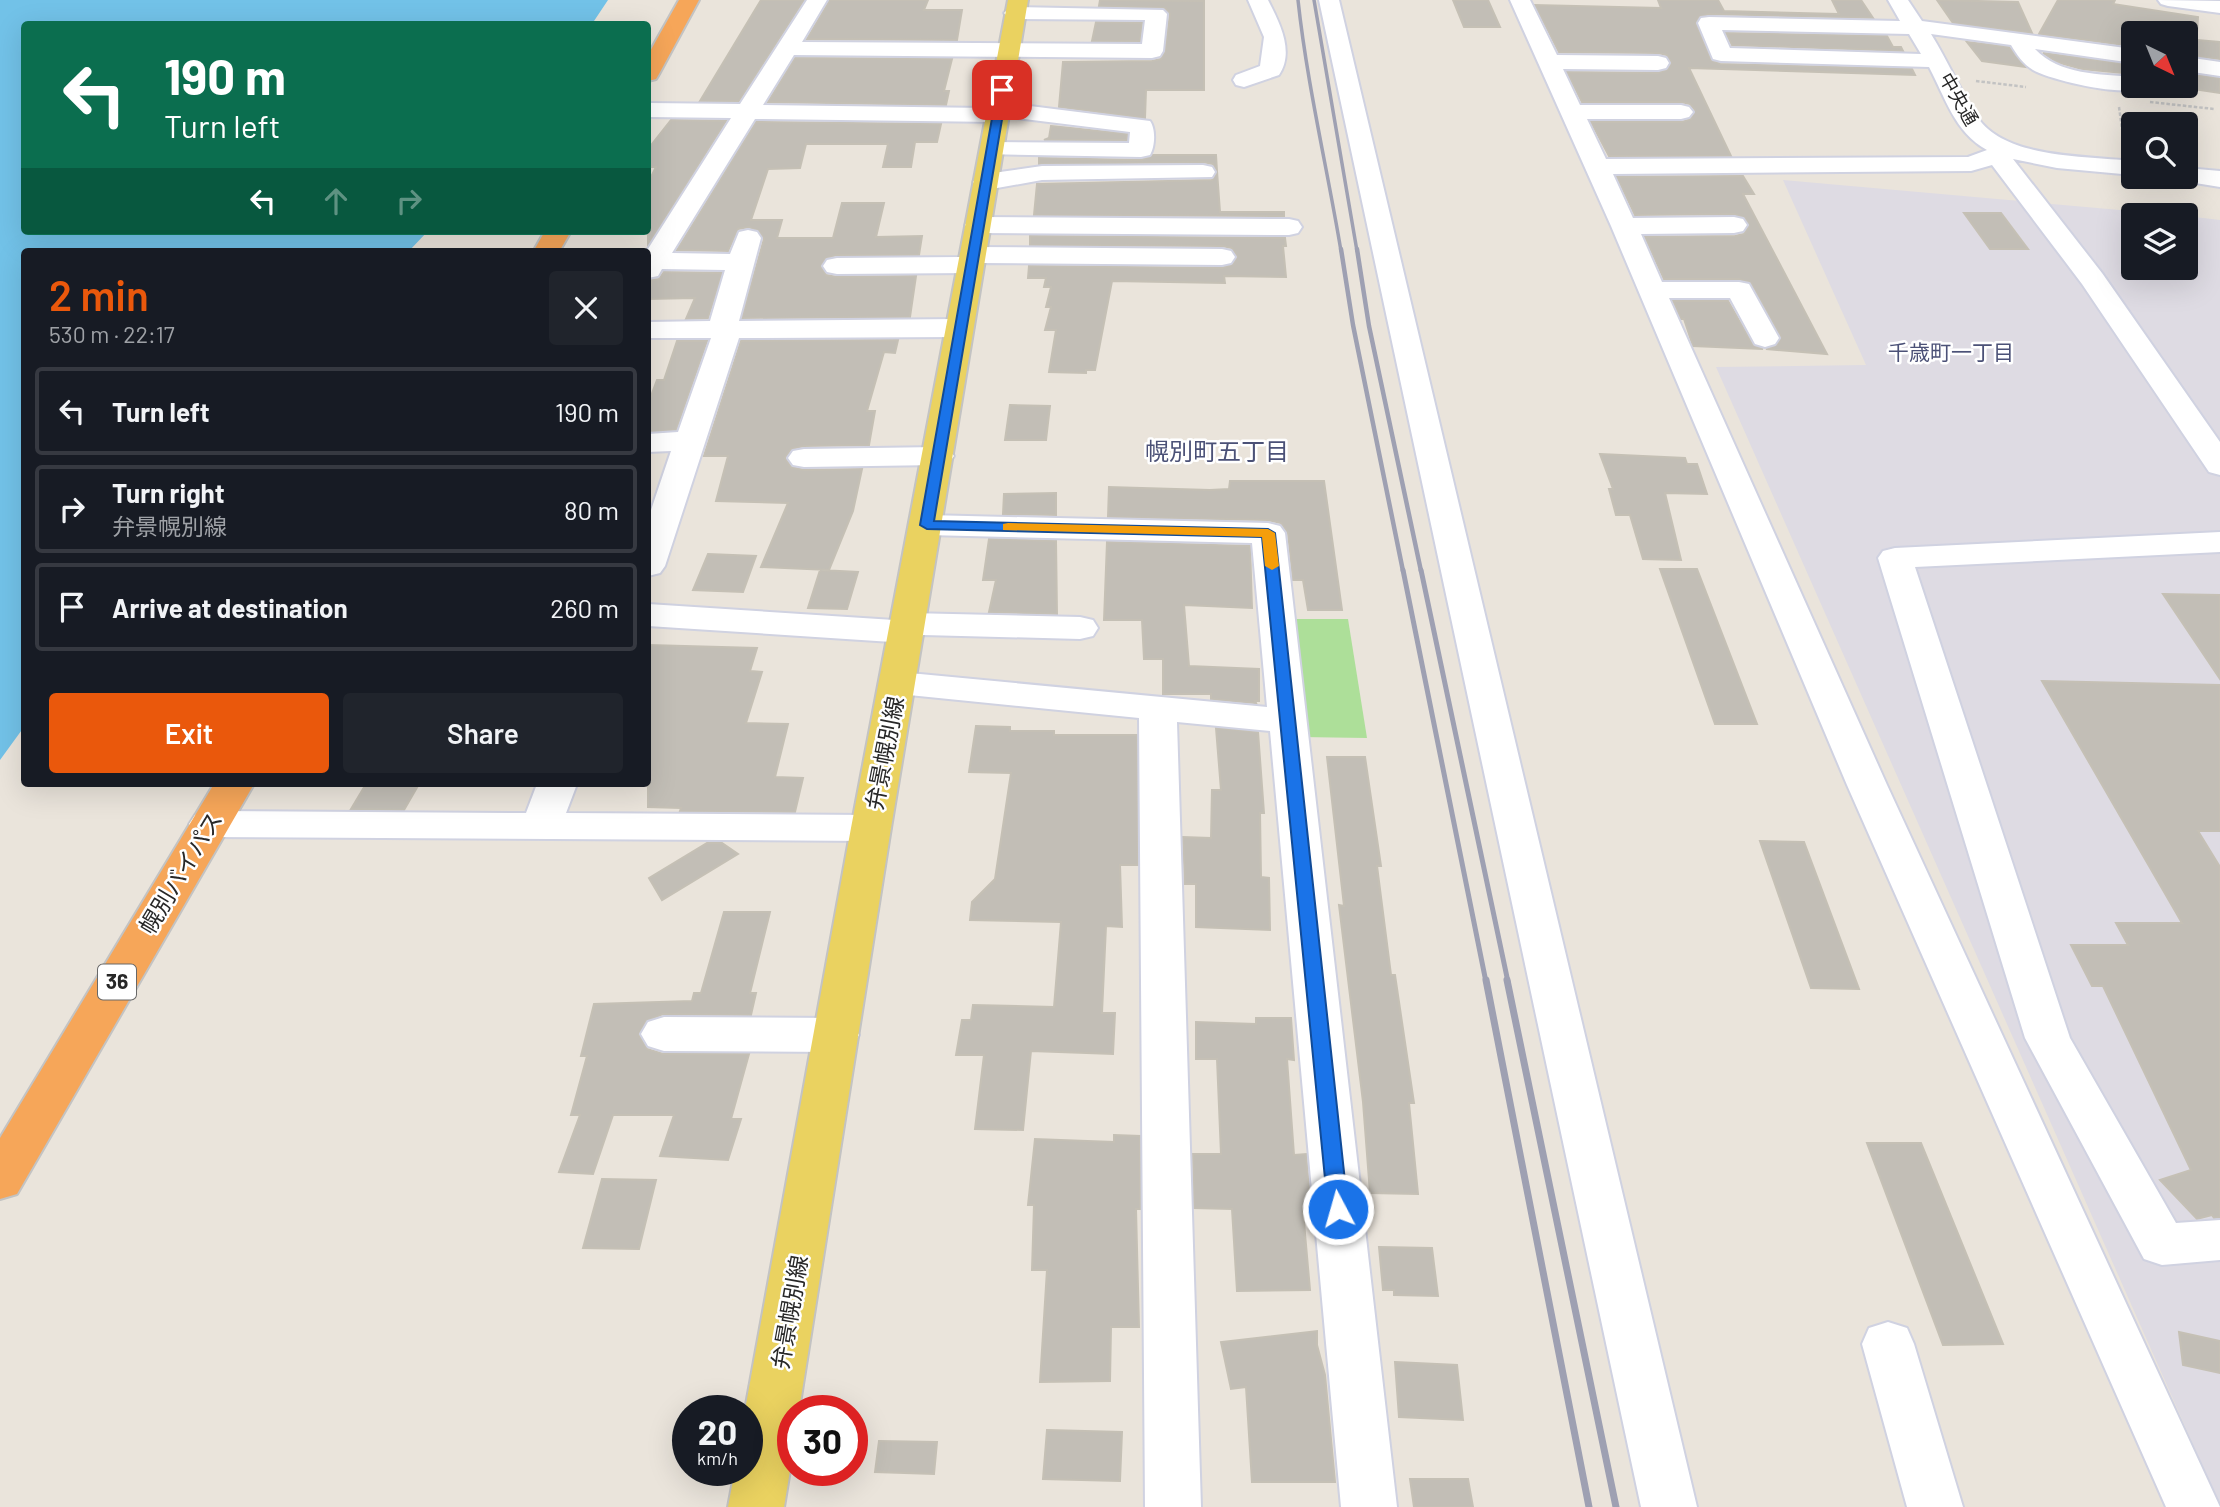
<!DOCTYPE html>
<meta charset="utf-8">
<style>
body{margin:0;font-family:Barlow,"Noto Sans JP",sans-serif;background:#20242c;color:#f1f3f6;height:100vh;display:flex;flex-direction:column;font-size:26px;white-space:nowrap}
*{box-sizing:border-box;margin:0}
p{font-size:23px;color:#9ea1a6}
.icon{flex:none;width:38px;height:38px;fill:none;stroke:currentColor;stroke-width:2;stroke-linecap:round;stroke-linejoin:round}
.map{position:relative;flex:1;overflow:hidden}
.drawer{position:absolute;left:21px;top:248px;width:630px;height:539px;display:flex;flex-direction:column;background:#171b24;border-radius:7px;box-shadow:0 7px 28px #0002}
.drawer>*{flex:none}
.guide{position:absolute;left:21px;top:21px;width:630px;height:214px;border-radius:7px;box-shadow:0 7px 28px #0002;background:#0b6e4f;color:#fff;overflow:hidden}
.needle{width:46px;rotate:137deg}
.buttons{position:absolute;left:2121px;top:21px;display:grid;gap:14px}
.buttons a{display:grid;place-items:center;width:77px;height:77px;border-radius:7px;background:#171b24;box-shadow:0 7px 28px #0002;font-size:35px}
.speed{position:absolute;left:672px;top:1395px;display:flex;gap:14px;font-size:35px;font-weight:700;text-align:center}
.speed>*{display:grid;place-content:center;width:91px;height:91px;border-radius:50%;background:#171b24;box-shadow:0 7px 28px #0002;line-height:1}
.speed small{font-size:18px;font-weight:400}
.speed .limit{border:10px solid #d22;background:#fff;color:#111}
.pin{position:absolute;display:grid;place-items:center;width:60px;height:60px;color:#fff;margin:-30px;border-radius:14px;box-shadow:0 4px 10px #0006}
.me{position:absolute;width:77px;margin:-38px;rotate:354deg;stroke-linejoin:round;filter:drop-shadow(0 0 5px #0008)}
.turn{display:flex;align-items:center;gap:24px;height:147px;padding:0 28px;font-size:32px}
.turn .icon{width:91px;height:91px;stroke-width:2.5}
.turn b{display:block;font-size:49px;line-height:60px}
.lanes{display:flex;align-items:center;height:66px;padding:0 28px;background:#0003;justify-content:center;gap:35px;direction:ltr}
.lanes .off{opacity:.35}
.round{display:grid;place-items:center;flex:none;width:74px;height:74px;border-radius:7px;background:#20242c}
.headline{display:flex;align-items:center;justify-content:space-between;height:119px;padding:0 28px}
h1{font-size:42px;font-weight:600;line-height:52px;color:#ea580c}
.primary-button{display:flex;gap:14px;margin-top:auto;padding:14px 28px}
.primary-button a{flex:1;height:80px;border-radius:7px;background:#ea580c;color:#fff;font-size:28px;font-weight:600;line-height:80px;text-align:center}
.primary-button a+a{background:#20242c;color:#f1f3f6}
ul{padding:0;list-style:none}
li{display:flex;align-items:center;gap:21px;height:88px;margin:0 14px 10px;padding:0 14px;border:4px solid #363941;border-radius:7px}
li div{flex:1}
li b{display:block;font-size:26px}
li em{font-style:normal}
.map>svg:first-child{display:block}
.industrial{fill:#dedbe3}
.green{fill:#addf99}
.water{fill:#72c2e8}
.building{fill:#c2beb6;stroke:#c5c0b5;stroke-width:2}
.lines{fill:none;stroke-linecap:round;stroke-linejoin:round}
.minor-casing{stroke:#d0d2e1;stroke-width:4}
.major-casing{stroke:#c3c3c3;stroke-width:4}
.highway-casing{stroke:#c3c3c3;stroke-width:4}
.path{stroke:#c3c3c3;stroke-width:2.5;stroke-dasharray:3.5 2;stroke-linecap:butt}
.minor{fill:#fff;fill-rule:evenodd}
.major{fill:#ead260;fill-rule:evenodd}
.highway{fill:#f6a659;fill-rule:evenodd}
.rail-far3{stroke:#9ea0b2;stroke-width:3.5}
.rail-far2{stroke:#9ea0b2;stroke-width:4.5}
.rail-far1{stroke:#9ea0b2;stroke-width:5}
.rail{stroke:#9ea0b2;stroke-width:7}
.route{fill:#1a73e8;stroke:#114b97;stroke-width:2}
.slow{fill:#f59e0b}
.labels{text-anchor:middle;stroke-width:5;stroke-linejoin:round;paint-order:stroke}
.far-street-label{font-size:19px;fill:#282828;stroke:#fff}
.far-neighbourhood-label{font-size:21px;fill:#4b5177;stroke:#fff}
.shield{fill:#fff;stroke:#686868;stroke-width:2}
.shield-label{font-size:21px;font-weight:bold;fill:#282828}
.street-label{font-size:23px;fill:#282828;stroke:#fff}
.neighbourhood-label{font-size:24px;fill:#4b5177;stroke:#fff}
</style>
<div class="map">
<svg width="2220" height="1507" viewBox="0 0 2220 1507">
<rect width="100%" height="100%" fill="#eae4db"/>
<path class="industrial" d="M1783 180 2176 215H2133V268H2186V216L2220 220V1505L1716 367 1866 365Z"/>
<path class="green" d="M1290 619H1348L1367 738 1300 737Z"/>
<path class="water" d="M0 0H608L592 24H24V231H428L408 252H24V727L0 760Z"/>
<path class="building" d="M761 0H804L739 101H700Z
M830 0H928L924 10H962L957 40 807 39Z
M1100 0 1204 1V90H1146L1145 118 1059 107 1063 62 1152 61 1161 59 1165 52 1170 14 1165 8 1099 6Z
M1453 0H1488L1500 27H1464Z
M1658 0H1718L1724 11 1839 14 1832 0H1861L1873 18 1709 14 1699 17 1696 24 1711 60 1720 64 1912 69 1915 75 1689 68 1731 156H1609L1591 122H1682L1691 119 1695 110 1690 104 1681 102H1582L1567 72 1658 73 1668 69 1671 62 1667 55 1658 53 1559 52 1535 5 1661 8Z
M1937 0 2018 2 2032 33 1953 23Z
M2058 0H2115L2113 4 2198 17 2197 33H2133V46L2039 34Z
M1096 22 1142 23 1140 41H1092Z
M1726 33 1887 36 1893 47H1901L1903 51 1732 45Z
M2186 39 2220 42V59L2186 55Z
M1967 42 2009 47 2025 67 1982 61Z
M2043 53 2133 65V74L2082 69 2057 62Z
M795 58 952 59 944 91H949L946 105 768 102Z
M2186 74 2220 78V93L2186 88Z
M671 120 726 121 648 245V183L656 167H648V149Z
M756 122 941 124 937 142H915L911 167H883L888 144H806L800 168 768 169 751 220H782L777 238H833L842 203H884L876 237 922 236 919 255H836L825 259 821 267 826 275 837 277 916 276 910 317 742 318 764 239 759 231 749 227 738 229 728 251 677 250Z
M1051 126 1127 134V140H1044L1049 138Z
M1153 155H1216L1217 171 1213 164 1203 162 1039 164V158L1141 160Z
M1217 171 1220 212H1284V216L1034 215 1037 184 1212 180Z
M1743 176 1754 194H1743L1827 354 1766 349 1777 345 1781 337 1751 283 1739 279H1664L1645 237 1735 236 1744 234 1749 226 1745 218 1734 214 1635 215 1617 177Z
M1964 213H2001L2028 249H1990Z
M1030 236 1285 238 1286 246H1283L1286 277 1224 276 1225 283 1112 281 1095 370H1086V373L1049 372 1056 330H1045L1051 307H1046L1051 287H1044L1046 278H1028L1029 266 1222 268 1233 264 1237 256 1232 248 1222 246 1030 245Z
M664 272 722 273 708 318 686 319 695 298 648 299 652 280 659 279Z
M1673 301H1728L1753 345 1763 349 1693 346 1684 319H1681Z
M898 340 895 353 884 352 867 411H875L869 445 804 446 791 449 785 458 791 467 804 470 862 469 853 511 829 570 761 567 788 503 716 501 728 456H704L741 341Z
M677 341H707L676 430 648 432V404L657 380H664Z
M1010 405 1050 406 1046 440H1005Z
M1600 454 1685 458 1687 464H1697L1707 494 1665 493 1681 560 1643 559 1630 515H1616L1609 489H1613Z
M1230 481H1324L1342 610H1308L1303 580H1293L1288 533 1281 523 1268 520 1108 517 1109 487 1210 490 1229 489Z
M1056 493V515L1003 514 1004 494Z
M989 539 1056 541 1057 614 989 612 996 580H983Z
M1107 542 1250 546 1252 608 1184 605 1189 666 1259 669V701H1255L1256 703 1211 699V694H1163V659H1144L1142 620H1104Z
M708 554 756 556 743 592 693 590Z
M1660 569H1697L1757 724H1715Z
M820 570 858 572 847 609 808 608Z
M2163 594 2220 595V679Z
M648 645 757 648 750 671 762 672 746 723 788 724 775 777 803 778 795 812 680 811 681 808 648 807Z
M2042 681 2220 685V831H2198L2220 867V1217L2214 1218 2212 1215 2197 1219 2160 1180 2191 1170 2103 986H2092L2071 945H2128L2116 923H2182Z
M976 726 1010 727V731H1054V735H1137L1138 865H1120L1122 927 1106 926 1102 1013H1115L1113 1054 1031 1051 1023 1130 975 1129 984 1055H956L962 1020H971L973 1005 1054 1007 1061 922 970 920 972 902 995 879 1011 773 969 772Z
M1216 728 1258 732 1264 813H1260L1261 877 1269 878 1270 930 1196 927V884H1185L1183 837 1211 838 1212 790H1221Z
M1327 757H1365L1381 866H1377L1391 975H1395L1414 1103H1409L1418 1194 1370 1193 1363 1102 1339 905 1344 906Z
M366 784H419L404 810 351 809Z
M1760 841 1804 842 1859 989 1811 988Z
M707 843H722L738 854 662 900 649 878Z
M724 912H770L750 993H756L751 1015 663 1014 646 1021 639 1035 647 1049 663 1054H749L731 1119H741L728 1160 660 1156 674 1115H613L593 1174 559 1172 580 1115H571L587 1056H581L594 1004 692 1001 694 993H701Z
M1256 1018H1291L1294 1060 1287 1059 1294 1155 1306 1154 1311 1210 1303 1211 1310 1290 1237 1291 1232 1209 1194 1208 1193 1154H1221L1217 1059H1196V1022L1256 1024Z
M1114 1135 1140 1136V1209H1136L1139 1327H1111L1110 1381 1040 1382 1047 1270H1032L1034 1205H1028L1035 1139 1114 1142Z
M1867 1143H1921L2003 1344 1943 1345Z
M602 1179 656 1180 639 1249 583 1248Z
M1379 1247 1432 1248 1438 1296 1394 1295V1290H1383Z
M1317 1331V1345L1325 1375 1335 1482H1252L1246 1387 1231 1389 1221 1342Z
M2179 1332 2220 1341V1373L2183 1365Z
M1395 1362 1457 1365 1463 1420 1399 1417Z
M1047 1430 1122 1432 1120 1481 1043 1479Z
M879 1441 937 1442 934 1474 875 1472Z
M1410 1479H1468L1473 1507H1414Z"/>
<g class="lines">
<defs>
<path id="minor" d="M807 0H827L802 42 1142 44 1145 20 1015 19 1008 17 1004 13 1008 9 1015 7 1163 10 1167 14 1163 51 1160 56 1152 58 794 55 763 105 987 108 998 102 1150 121C1156 129 1155 147 1150 155L1141 157 983 154 980 149 983 144 992 142 1129 143 1130 132 1007 117 997 122 755 119 672 253 730 254 739 232 748 230 757 232 761 238 739 321 959 319 969 322 973 328 969 334 959 337 739 338 665 566 660 573 648 576V519L671 451 648 452V434L678 432 711 338H648V322L710 321 725 270 662 269 658 276 648 278 646 252 731 118 648 117V103L740 104Z
M1248 0H1268C1279 22 1295 51 1279 75L1244 87 1236 85 1233 80 1236 75 1260 66 1264 37Z
M1319 0H1339L1697 1507H1641Z
M1510 0H1530L1557 55 1658 56 1666 58 1669 63 1666 68 1658 70 1563 69 1580 105H1681L1689 107 1693 112 1689 117 1681 119H1587L1606 159 1968 157 1987 150C1955 133 1945 97 1929 67L1721 61 1713 59 1698 23 1701 18 1709 17 1900 21 1888 0H1908L1922 21 2133 49V63L2035 49C2059 75 2101 74 2133 77V86H2143C2129 99 2050 80 2033 70 2023 64 2017 55 2011 45L1931 34C1948 61 1960 91 1978 118 2006 159 2088 156 2133 161V175L2057 168 2013 159 2102 273 2220 442V475L2209 472 2082 284 1992 165 1971 171 1613 174 1633 218 1734 217 1743 219 1747 225 1743 231 1734 233 1641 234 1662 282H1739L1749 284 1779 338 1775 344 1765 347 1755 344 1730 298H1669L1887 785 2220 1507H2166L1847 785 1611 226ZM1722 30 1909 34 1921 54 1730 48Z
M2158 0 2220 1V13L2168 6 2161 4Z
M2186 57 2220 62V76L2186 71Z
M1203 165 1212 167 1215 172 1212 177 1042 180 986 190 977 187 973 182 977 177 986 174 1042 166Z
M2186 168 2220 171V187L2177 180 2175 177H2186Z
M978 217 1289 219 1298 221 1302 227 1298 233 1289 235 978 233 969 231 965 225 969 219Z
M973 247 1222 249 1231 251 1235 257 1231 263 1222 265 983 263 981 271 971 273 837 274 827 272 823 266 827 260 837 258 961 257 964 249Z
M938 447 949 449 954 456 949 463 938 465 804 467 793 465 788 458 793 451 804 449Z
M927 515 1268 523 1280 526 1285 533 1397 1507H1341L1270 731 1177 722 1201 1507H1145L1139 718 899 694 886 691 881 683 886 675 899 672 1267 707 1252 543 927 535 915 532 910 525 915 518Z
M2220 532V552L1915 567 2070 1038 2176 1223 2220 1220V1260L2162 1265 2144 1259 2025 1038 1878 558 1883 551 1895 548Z
M648 604 894 620 896 616 909 613 1080 617 1093 620 1098 628 1093 636 1080 639 923 635 920 640 907 643 648 626Z
M537 784H577L566 813 871 815 885 819 891 828 885 837 871 841 209 837 195 833 189 824 195 815 209 811 526 813Z
M664 1017 836 1018 852 1023 859 1035 852 1047 836 1052 664 1051 648 1046 641 1034 648 1022Z
M1888 1322 1907 1328 1914 1344 1963 1507H1907L1862 1344 1869 1328Z"/>
<path id="major" d="M1008 0H1028L891 828 799 1410H793V1452L784 1507H728L735 1470H747L745 1410 851 828Z"/>
<path id="highway" d="M679 0H699L659 74 656 79 648 81V55Z
M545 231H571L559 252H533Z
M214 784H254L17 1194 0 1199V1138Z"/>
</defs>
<use href="#minor" class="minor-casing"/>
<use href="#major" class="major-casing"/>
<use href="#highway" class="highway-casing"/>
<path class="path" d="M1976 81 2026 87
M2150 102 2214 109
M2119 107 2124 143"/>
<use href="#minor" class="minor"/>
<use href="#major" class="major"/>
<use href="#highway" class="highway"/>
<path class="rail-far3" d="M1298 0C1307 84 1327 167 1341 251
M1314 0 1357 251"/>
<path class="rail-far2" d="M1341 249 1353 325 1403 571
M1357 249 1369 326 1421 571"/>
<path class="rail-far1" d="M1403 570 1486 982
M1421 570 1508 982"/>
<path class="rail" d="M1486 980 1589 1507
M1507 980 1616 1507"/>
</g>
<path class="route" d="M1002 87 1007 90 934 521 1268 529 1275 533 1348 1209 1345 1215 1338 1217 1331 1215 1328 1209 1262 537 927 529 920 525 997 90Z"/>
<path class="slow" d="M1008 523 1268 529 1275 533 1279 566 1272 570 1265 566 1262 537 1003 530V524Z"/>
<g class="labels">
<g class="far-street-label">
<text transform="translate(1959 99) rotate(60)" y="7">中央通</text>
</g>
<g class="far-neighbourhood-label">
<text x="1951" y="360">千歳町一丁目</text>
</g>
<rect class="shield" x="98" y="964.5" width="38" height="35" rx="5"/>
<g class="shield-label">
<text x="117" y="989">36</text>
</g>
<g class="street-label">
<text transform="translate(885 753) rotate(-79)" y="8">弁景幌別線</text>
<text transform="translate(181 873) rotate(-59)" y="8">幌別バイパス</text>
<text transform="translate(790 1312) rotate(-80)" y="8">弁景幌別線</text>
</g>
<g class="neighbourhood-label">
<text x="1217" y="460">幌別町五丁目</text>
</g>
</g>
</svg>
<div class="buttons">
<a><svg class="needle" viewBox="-14 -14 28 28"><path d="M0-13l5 13h-10z" fill="#e53935"/><path d="M0 13l5-13h-10z" fill="#9ea1a6"/></svg></a>
<a><svg class="icon" aria-label="search" viewBox="0 0 24 24"><circle cx="10" cy="10" r="6"/><path d="M15 15l6 6"/></svg></a>
<a><svg class="icon" aria-label="layers" viewBox="0 0 24 24"><path d="M12 4l9 5-9 5-9-5zM3 14l9 5 9-5"/></svg></a>
</div>
<div class="speed"><div>20<small>km/h</small></div><div class="limit">30</div></div>
<div class="pin" style="left:1002px;top:90px;background:#d93025"><svg class="icon" aria-label="arrive" viewBox="0 0 24 24"><path d="M6 21V4h12l-3 4 3 4H6"/></svg></div>
<svg class="me" style="left:1338px;top:1209px" viewBox="-20 -20 40 40"><circle r="17" fill="#1a73e8" stroke="#fff" stroke-width="3"/><path d="M0-11L8 9 0 5-8 9z" fill="#fff"/></svg>
<div class="guide">
<div class="turn"><svg class="icon" aria-label="left" viewBox="0 0 24 24"><path d="M17 20v-9H6M10 6l-5 5 5 5"/></svg><div><b>190 m</b>Turn left</div></div>
<div class="lanes"><svg class="icon" aria-label="left" viewBox="0 0 24 24"><path d="M17 20v-9H6M10 6l-5 5 5 5"/></svg><svg class="icon off" aria-label="ahead" viewBox="0 0 24 24"><path d="M12 20V5M6 11l6-6 6 6"/></svg><svg class="icon off" aria-label="right" viewBox="0 0 24 24"><path d="M7 20v-9h11M14 6l5 5-5 5"/></svg></div>
</div>
<section class="drawer">
<div class="headline"><div><h1>2 min</h1><p>530 m · 22:17</p></div><a class="round"><svg class="icon" aria-label="close" viewBox="0 0 24 24"><path d="M6 6l12 12M18 6L6 18"/></svg></a></div>
<ul>
<li><svg class="icon" aria-label="left" viewBox="0 0 24 24"><path d="M17 20v-9H6M10 6l-5 5 5 5"/></svg><div><b>Turn left</b></div><em>190 m</em></li>
<li><svg class="icon" aria-label="right" viewBox="0 0 24 24"><path d="M7 20v-9h11M14 6l5 5-5 5"/></svg><div><b>Turn right</b><p>弁景幌別線</p></div><em>80 m</em></li>
<li><svg class="icon" aria-label="arrive" viewBox="0 0 24 24"><path d="M6 21V4h12l-3 4 3 4H6"/></svg><div><b>Arrive at destination</b></div><em>260 m</em></li>
</ul>
<div class="primary-button"><a>Exit</a><a>Share</a></div>
</section>
</div>
